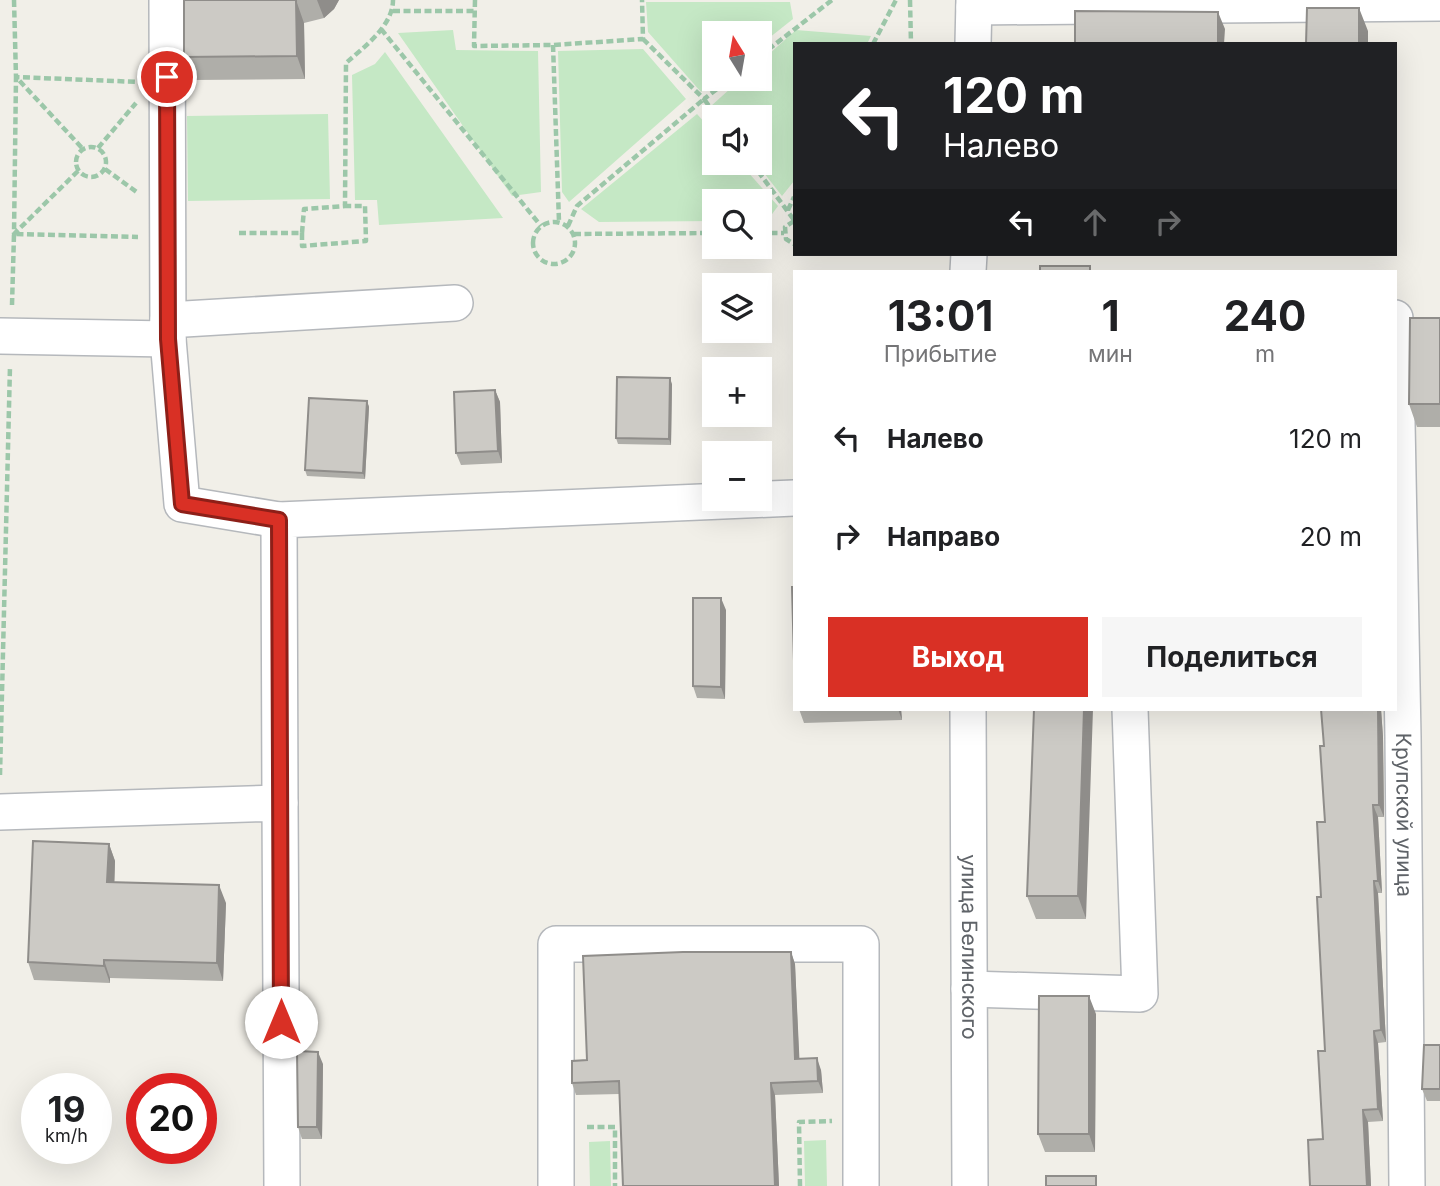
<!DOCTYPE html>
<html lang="ru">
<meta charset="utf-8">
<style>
body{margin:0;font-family:Inter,sans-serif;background:#f6f6f6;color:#202124;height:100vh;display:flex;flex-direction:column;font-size:26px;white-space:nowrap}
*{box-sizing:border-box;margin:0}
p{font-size:23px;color:#757577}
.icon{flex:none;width:38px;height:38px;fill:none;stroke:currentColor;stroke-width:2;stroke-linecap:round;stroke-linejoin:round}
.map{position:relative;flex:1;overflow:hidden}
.drawer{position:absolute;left:793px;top:270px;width:604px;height:441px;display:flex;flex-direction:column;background:#fff;border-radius:0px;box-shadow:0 7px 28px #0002}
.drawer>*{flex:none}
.banner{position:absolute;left:793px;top:42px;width:604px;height:214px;border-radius:0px;box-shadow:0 7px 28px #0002;background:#202124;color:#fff;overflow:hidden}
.needle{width:46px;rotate:349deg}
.fabs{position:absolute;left:702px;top:21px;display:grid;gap:14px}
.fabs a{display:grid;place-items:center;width:70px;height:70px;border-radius:0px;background:#fff;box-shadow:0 7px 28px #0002;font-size:35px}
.speed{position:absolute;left:21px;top:1073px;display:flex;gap:14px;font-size:35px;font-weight:700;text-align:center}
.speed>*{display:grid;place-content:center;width:91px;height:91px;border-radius:50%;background:#fff;box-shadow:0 7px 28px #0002;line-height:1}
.speed small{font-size:18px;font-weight:400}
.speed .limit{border:10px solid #d22;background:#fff;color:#111}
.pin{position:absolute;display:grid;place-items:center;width:60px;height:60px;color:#fff;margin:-30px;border:4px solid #fff;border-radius:50%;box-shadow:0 2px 7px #0007}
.me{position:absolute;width:77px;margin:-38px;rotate:0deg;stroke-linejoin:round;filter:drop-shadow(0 0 5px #0008)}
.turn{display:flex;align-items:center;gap:24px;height:147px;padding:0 35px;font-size:32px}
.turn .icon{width:91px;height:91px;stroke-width:2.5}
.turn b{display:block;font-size:49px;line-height:60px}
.lanes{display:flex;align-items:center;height:66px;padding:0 35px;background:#0003;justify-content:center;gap:35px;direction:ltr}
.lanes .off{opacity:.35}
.eta{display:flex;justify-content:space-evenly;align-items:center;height:119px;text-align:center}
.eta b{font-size:42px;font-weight:700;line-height:49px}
.button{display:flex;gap:14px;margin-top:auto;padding:14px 35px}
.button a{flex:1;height:80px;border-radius:0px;background:#d93025;color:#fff;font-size:28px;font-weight:700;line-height:80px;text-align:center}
.button a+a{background:#f6f6f6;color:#202124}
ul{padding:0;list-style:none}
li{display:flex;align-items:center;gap:21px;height:98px;padding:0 35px}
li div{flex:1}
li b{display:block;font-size:26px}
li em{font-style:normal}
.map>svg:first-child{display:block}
.green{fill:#c5e8c5}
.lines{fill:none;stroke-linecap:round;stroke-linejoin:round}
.minor-casing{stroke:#b5b8bc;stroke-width:38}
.path{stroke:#9cc7a9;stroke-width:4.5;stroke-dasharray:7 3.5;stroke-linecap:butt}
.minor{stroke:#fff;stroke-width:35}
.wall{fill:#afaea9}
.shaded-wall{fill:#8f8d8a}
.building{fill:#cccac5;stroke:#8f8d8a;stroke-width:2}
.route-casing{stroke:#8d1f18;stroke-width:18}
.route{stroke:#d93025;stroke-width:12}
.labels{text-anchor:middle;stroke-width:5;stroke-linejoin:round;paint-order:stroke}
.street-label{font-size:21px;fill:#5f6368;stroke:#fff}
</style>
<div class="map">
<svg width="1440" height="1186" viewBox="0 0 1440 1186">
<rect width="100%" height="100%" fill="#f1efe8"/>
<path class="green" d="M646 2H790L793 19 760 45V33H714V79H718L701 92 648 32Z
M453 30 456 50 538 51 541 192 512 196 398 33Z
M796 30 871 36 867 44H794V181L782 196 756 163H760V117H720L711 106 741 79H760V62Z
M643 49 686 99 569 202 562 192 558 51Z
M385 52 503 218 379 225 377 200H355L352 75 375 64Z
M328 114 330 199 188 201 187 116Z
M697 114 714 133V163H740L778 206 767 221H760V201H714V221L599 222 581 209Z
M826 1140 827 1186H805L804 1141Z
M610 1141 611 1186H590L589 1142Z"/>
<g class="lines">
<defs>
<g id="minor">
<path d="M974 7 1440 3"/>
<path d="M973 44 974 0"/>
<path d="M968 271 969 254"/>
<path id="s1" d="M1395 318 1403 737 1407 1186"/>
<path d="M168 320 455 303"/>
<path d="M0 336 168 339 167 0"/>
<path d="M168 339 182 504 279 520"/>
<path id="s2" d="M968 709 970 1186"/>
<path d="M280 803 279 520 794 498"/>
<path d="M0 812 280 803 282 1186"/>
<path d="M969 989 1140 994 1130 709"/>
<path d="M556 1186V944H861V1186"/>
</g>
</defs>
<use href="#minor" class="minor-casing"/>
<path class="path" d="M14 0 16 77 139 82
M475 0 474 46 553 45 643 39 642 0
M910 0 911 44
M393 11H475
M381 29 541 226
M643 39 704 99 730 79
M873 44 896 0
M553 45 559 222
M760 56 832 0
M76 162a15 15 0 1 1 30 0a15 15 0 1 1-30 0Z
M98 148 136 103
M752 163 794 220
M105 169 138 193
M78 171 14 234 16 77 83 149
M788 210 794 197
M794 221 785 227 786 239 794 244
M533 243a21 21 0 1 1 42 0a21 21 0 1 1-42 0Z
M568 226 577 206 704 99 717 117
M239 233H302L304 209 345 206 346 63C364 47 393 26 393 0
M302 233V246L366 241 365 206H345
M760 233H784
M574 234 714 233
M12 305 14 234 138 237
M0 775 10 366
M587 1127H615V1186
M800 1186 799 1122 832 1121"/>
<use href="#minor" class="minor"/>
</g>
<path class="wall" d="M184 0H339L334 9 324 18 304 23 305 79 193 80 184 57Z
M1440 318V427H1417L1409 404Z
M672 384 671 445 618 444 616 438Z
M495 390 500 402 502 463 461 465 456 453Z
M367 401 369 407 365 479 307 476 305 470Z
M726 610 725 699 697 698 693 686Z
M799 709H901L902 720 804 723Z
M1034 709 1086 919H1036L1027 896Z
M1321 709H1381L1383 737 1384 817H1378L1382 893H1378L1386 1042 1378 1043 1383 1121 1368 1122 1371 1186H1310L1323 1139 1325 1051 1321 897 1325 822 1324 746Z
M109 844 115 861 114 882 226 903 223 981 110 978V983L34 980 28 962Z
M791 952 795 964 799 1059 821 1070 823 1093 775 1095 779 1186H623L619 1094 576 1095 572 1083 587 1060Z
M1096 1014 1095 1152H1045L1038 1134Z
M1440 1045V1101H1427L1422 1089Z
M323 1064 322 1139H302L298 1127Z"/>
<path class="shaded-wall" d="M296 0 304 23 305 79 297 56Z
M317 0H339L334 9 324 18Z
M1359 8 1368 31V44H1359Z
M1218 12 1225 29 1224 44H1218Z
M670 378 672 384 671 445 669 439Z
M495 390 500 402 502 463 498 451Z
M367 401 369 407 365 479 363 473Z
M721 598 726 610 725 699 721 687Z
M898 709H901L902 720Z
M1084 709H1093L1086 919 1078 896Z
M1378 709H1381L1383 737 1384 817 1379 805Z
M1373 805 1378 817 1382 893 1378 881Z
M109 844 115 861 114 900 107 882Z
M1374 881 1378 893 1386 1042 1381 1030Z
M219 885 226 903 223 981 217 963Z
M791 952 795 964 800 1071 795 1059Z
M104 960 110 978V983L104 966Z
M1089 996 1096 1014 1095 1152 1089 1134Z
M1374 1031 1378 1043 1383 1121 1378 1109Z
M318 1052 323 1064 322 1139 317 1127Z
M817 1058 821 1070 823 1093 818 1081Z
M771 1083 775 1095 779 1186H775Z
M1363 1110 1368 1122 1371 1186H1367Z"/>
<path class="building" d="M184 0H296L297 56 184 57Z
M1307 8H1359V44H1306Z
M1075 11 1218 12V44H1075Z
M1040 266H1090V271H1040Z
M1410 318H1440V404H1409Z
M617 377 670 378 669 439 616 438Z
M495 390 498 451 456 453 454 392Z
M309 398 367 401 363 473 305 470Z
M792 587H794V661Z
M693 598H721V687L693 686Z
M1034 709H1084L1078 896H1027Z
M1321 709H1378L1379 805H1373L1378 881H1374L1381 1030 1374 1031 1378 1109 1363 1110 1367 1186H1310L1308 1140 1323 1139 1318 1051H1325L1317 897H1321L1317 822H1325L1320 746H1324Z
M33 841 109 844 107 882 219 885 217 963 104 960V966L28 962Z
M683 952H791L795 1059 817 1058 818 1081 771 1083 775 1186H623L619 1081 572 1083V1061L587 1060 583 956Z
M1039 996H1089V1134H1038Z
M1424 1045H1440V1089H1422Z
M297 1051 318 1052 317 1127H298Z
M1046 1176H1096V1186H1046Z"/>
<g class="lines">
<defs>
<path id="route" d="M167 77 168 339 182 504 279 520 281 1022"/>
</defs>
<use href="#route" class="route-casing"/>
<use href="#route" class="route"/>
</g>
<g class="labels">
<g class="street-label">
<text dy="7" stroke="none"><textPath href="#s1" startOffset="497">Крупской улица</textPath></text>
<text dy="7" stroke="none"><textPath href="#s2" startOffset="238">улица Белинского</textPath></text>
</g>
</g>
</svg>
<div class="fabs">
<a><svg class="needle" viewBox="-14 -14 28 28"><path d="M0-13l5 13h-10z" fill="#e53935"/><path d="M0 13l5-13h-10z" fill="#757577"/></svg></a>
<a><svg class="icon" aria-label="sound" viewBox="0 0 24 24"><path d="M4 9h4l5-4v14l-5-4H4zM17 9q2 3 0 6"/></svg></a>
<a><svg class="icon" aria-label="search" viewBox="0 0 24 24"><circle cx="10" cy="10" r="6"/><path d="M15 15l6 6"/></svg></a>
<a><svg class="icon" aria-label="layers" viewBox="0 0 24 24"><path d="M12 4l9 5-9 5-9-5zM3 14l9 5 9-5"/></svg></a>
<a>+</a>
<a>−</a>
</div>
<div class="speed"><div>19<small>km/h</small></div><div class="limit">20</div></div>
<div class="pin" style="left:167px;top:77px;background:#d93025"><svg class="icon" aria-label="arrive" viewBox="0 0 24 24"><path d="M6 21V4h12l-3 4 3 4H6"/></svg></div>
<svg class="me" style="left:281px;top:1022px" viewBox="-20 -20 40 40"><circle r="19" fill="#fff"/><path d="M0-13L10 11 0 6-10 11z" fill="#d93025"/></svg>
<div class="banner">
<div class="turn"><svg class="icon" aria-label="left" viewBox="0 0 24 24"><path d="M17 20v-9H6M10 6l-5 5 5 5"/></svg><div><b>120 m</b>Налево</div></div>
<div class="lanes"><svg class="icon" aria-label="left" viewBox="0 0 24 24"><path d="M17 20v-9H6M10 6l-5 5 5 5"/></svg><svg class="icon off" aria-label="ahead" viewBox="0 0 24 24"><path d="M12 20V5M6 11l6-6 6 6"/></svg><svg class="icon off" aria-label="right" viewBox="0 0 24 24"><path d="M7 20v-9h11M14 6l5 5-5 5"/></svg></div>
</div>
<section class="drawer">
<div class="eta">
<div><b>13:01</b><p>Прибытие</p></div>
<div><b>1</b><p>мин</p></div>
<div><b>240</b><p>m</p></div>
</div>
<ul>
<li><svg class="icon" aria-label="left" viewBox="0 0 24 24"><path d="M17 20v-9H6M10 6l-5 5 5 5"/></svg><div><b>Налево</b></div><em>120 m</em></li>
<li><svg class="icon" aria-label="right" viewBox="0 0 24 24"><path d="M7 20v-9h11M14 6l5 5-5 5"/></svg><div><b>Направо</b></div><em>20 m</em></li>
</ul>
<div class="button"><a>Выход</a><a>Поделиться</a></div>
</section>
</div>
